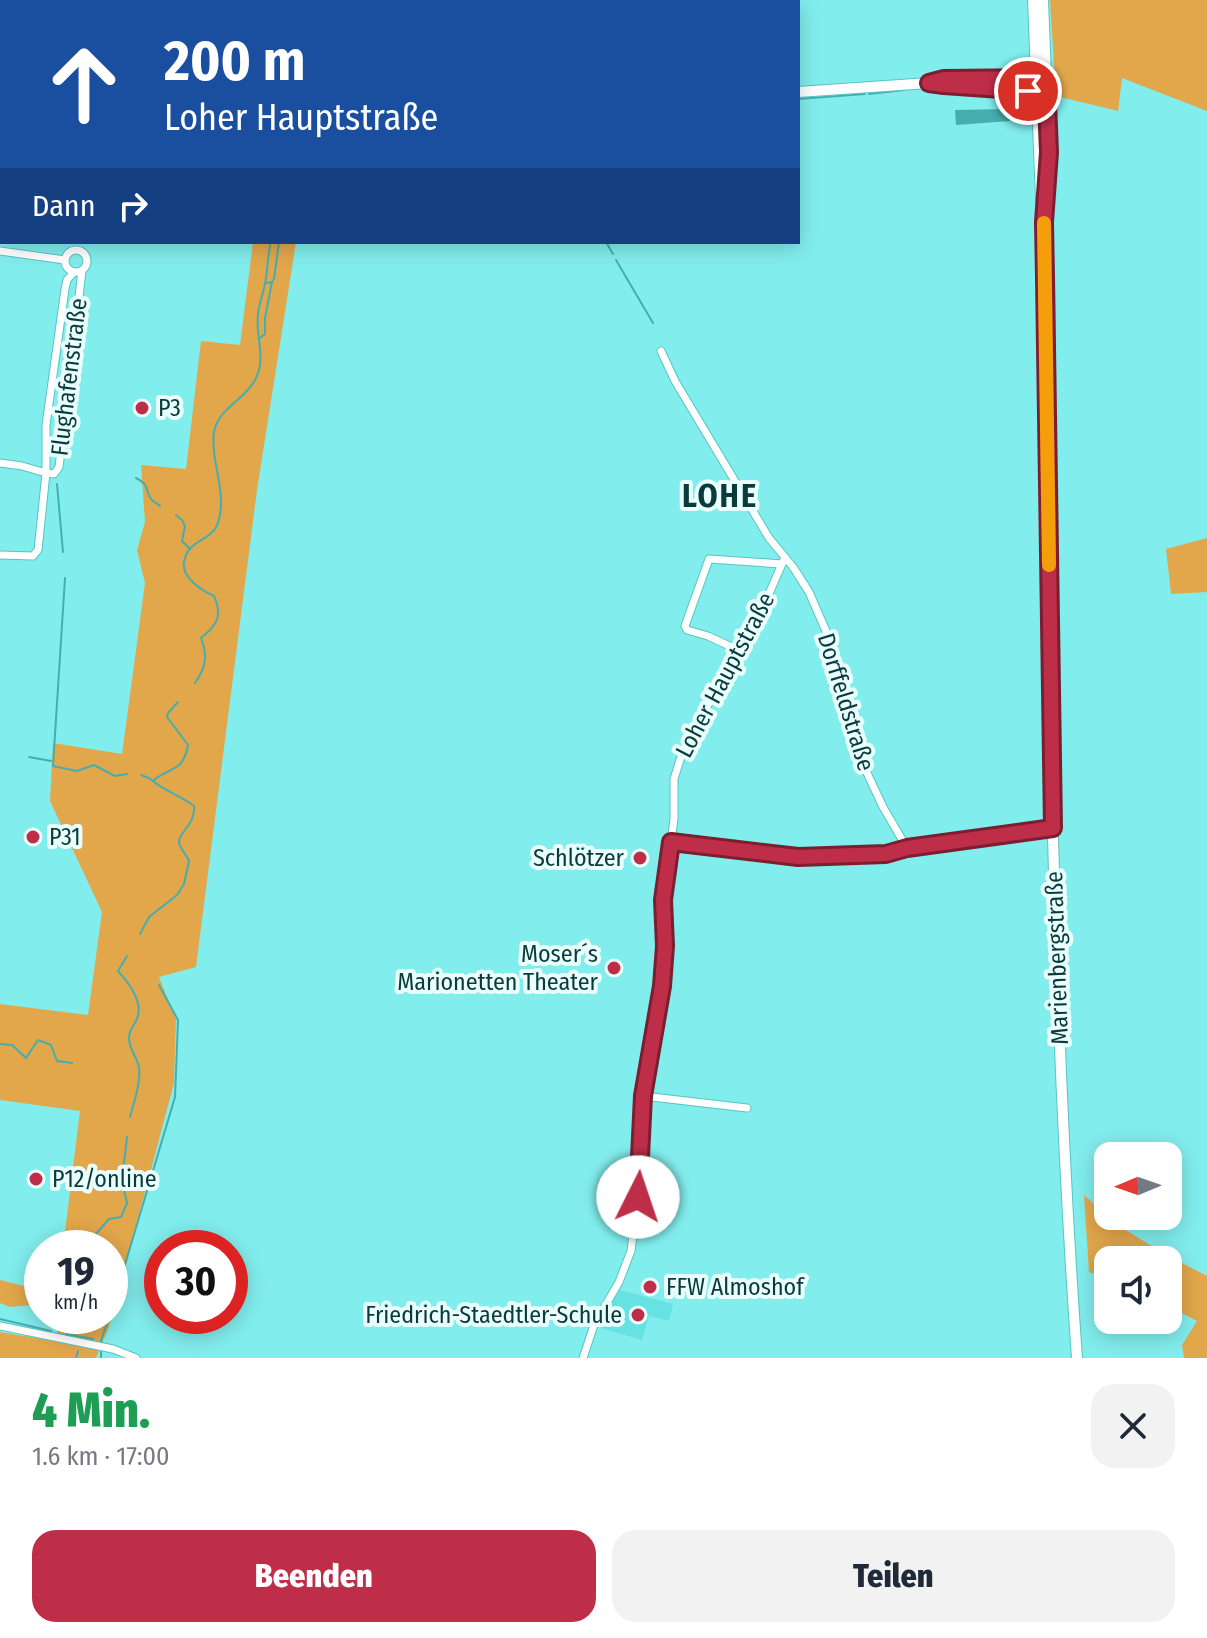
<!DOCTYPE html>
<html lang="de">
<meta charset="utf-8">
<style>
body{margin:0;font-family:"Fira Sans Condensed",sans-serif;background:#f2f2f3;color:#1f2937;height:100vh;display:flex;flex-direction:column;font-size:30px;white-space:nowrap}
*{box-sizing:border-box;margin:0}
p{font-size:26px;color:#747a83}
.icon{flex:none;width:44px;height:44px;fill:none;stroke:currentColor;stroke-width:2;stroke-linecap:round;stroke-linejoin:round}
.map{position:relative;height:1358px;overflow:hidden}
.panel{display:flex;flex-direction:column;background:#fff;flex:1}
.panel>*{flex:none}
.hud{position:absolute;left:0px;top:0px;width:800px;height:244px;box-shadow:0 4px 20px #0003;background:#1a4fa0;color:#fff;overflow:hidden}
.needle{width:52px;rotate:268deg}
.controls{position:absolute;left:1094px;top:1142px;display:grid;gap:16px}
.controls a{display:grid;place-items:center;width:88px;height:88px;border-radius:16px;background:#fff;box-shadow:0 4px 20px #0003;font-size:40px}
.speed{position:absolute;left:24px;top:1230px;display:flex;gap:16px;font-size:40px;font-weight:700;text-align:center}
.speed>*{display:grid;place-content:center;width:104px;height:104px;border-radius:50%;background:#fff;box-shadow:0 4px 20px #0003;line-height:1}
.speed small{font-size:20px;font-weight:400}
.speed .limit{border:12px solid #d22;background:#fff;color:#111}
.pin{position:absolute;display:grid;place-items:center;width:68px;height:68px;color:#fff;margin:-34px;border:4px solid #fff;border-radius:50%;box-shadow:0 2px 8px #0007}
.me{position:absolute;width:88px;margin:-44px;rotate:4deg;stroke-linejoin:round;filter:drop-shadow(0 0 6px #0008)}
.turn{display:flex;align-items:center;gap:28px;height:168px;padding:0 32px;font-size:36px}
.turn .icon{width:104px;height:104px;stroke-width:2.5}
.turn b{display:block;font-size:56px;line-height:68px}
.then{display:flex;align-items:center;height:76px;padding:0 32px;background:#0003;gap:16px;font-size:30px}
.round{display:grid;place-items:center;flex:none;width:84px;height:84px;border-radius:24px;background:#f2f2f3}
.headline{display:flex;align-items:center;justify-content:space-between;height:136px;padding:0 32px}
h1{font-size:48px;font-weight:800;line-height:60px;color:#1e9e55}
.action{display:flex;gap:16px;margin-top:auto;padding:16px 32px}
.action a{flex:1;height:92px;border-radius:24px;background:#be2e49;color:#fff;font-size:32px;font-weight:800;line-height:92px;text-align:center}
.action a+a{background:#f2f2f3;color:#1f2937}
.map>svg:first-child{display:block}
.built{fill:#67e2e2}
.green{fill:#e2a74b}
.water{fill:#46aeaf}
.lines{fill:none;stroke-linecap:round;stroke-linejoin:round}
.stream{stroke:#46aeaf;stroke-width:2}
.minor-casing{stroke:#57c4c5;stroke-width:9}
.secondary-casing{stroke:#57c4c5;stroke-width:12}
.minor{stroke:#fff;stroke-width:7}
.secondary{stroke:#fff;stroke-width:10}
.route-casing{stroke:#7c1e2f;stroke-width:20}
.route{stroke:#be2e49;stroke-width:14}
.slow{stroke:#f59e0b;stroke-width:14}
.poi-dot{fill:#be2e49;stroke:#ebfefe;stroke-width:3}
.labels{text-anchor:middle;stroke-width:8;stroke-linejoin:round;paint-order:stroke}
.street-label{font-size:24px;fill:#0a3b3c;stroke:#ebfefe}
.poi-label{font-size:24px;fill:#0a3b3c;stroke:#ebfefe;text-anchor:start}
.district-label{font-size:32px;font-weight:bold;letter-spacing:2px;fill:#0a3b3c;stroke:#ebfefe}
</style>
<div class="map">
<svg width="1207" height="1358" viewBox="0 0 1207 1358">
<rect width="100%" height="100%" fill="#82eded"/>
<path class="built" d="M620 1290 673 1304 669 1321 649 1316 642 1340 601 1328 611 1304Z"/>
<path class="green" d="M1050 0H1207V111L1122 78 1118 111 1056 96Z
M253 242H296L257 490 196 967 159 977 176 1019 174 1083 109 1327 96 1358H0V1332L55 1341 58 1329 59 1316H110V1248H63L80 1111 0 1100V1004L88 1015 102 912 50 801 53 743 122 754 145 583 137 550 145 522 141 465 186 469 201 341 240 345Z
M1207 538V592L1171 594 1166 549Z
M1084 1195 1117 1225 1172 1258 1207 1276V1358H1184L1182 1345 1197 1321 1168 1306V1260H1108V1279L1089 1272Z
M0 1280 28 1287H42V1304L10 1307 0 1303Z"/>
<path class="water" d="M1010 109V121L956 125 955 110Z"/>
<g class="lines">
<path class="stream" d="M4 0 5 2
M155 0 159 2
M869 94 904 90
M798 99 865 94
M606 242 613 254
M616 260 653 323
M267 283 272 282 274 279 279 242
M260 338 265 334V318L272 282
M136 478C151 486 144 489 151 499 153 502 157 503 160 506
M57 484 63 552
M176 515 182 520 185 526 182 541 190 549
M65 578 53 766 77 771 94 765 115 776 127 774
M195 683C206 667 208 656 201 638 217 625 223 616 214 596 202 591 181 577 184 562 188 538 212 542 218 523 228 492 210 462 214 432 218 408 245 400 255 380 267 358 255 337 258 314 259 304 263 294 265 284 268 270 267 256 271 242
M29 757 51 761
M141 775 149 778 153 781
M140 934 149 917 177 895 184 884 189 861C187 856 180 848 179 843 178 832 196 825 194 806 180 795 166 792 153 781 170 766 183 773 188 745L167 717 168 713 178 702
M127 956 118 971C129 983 145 1004 136 1021 133 1027 129 1030 129 1038 129 1049 137 1057 139 1067 141 1083 134 1102 130 1117
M0 1044 12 1045 26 1058 38 1040 51 1045 57 1061 72 1063
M95 1248V1235L109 1219 121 1217 127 1203 122 1181 127 1137
M110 1315 175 1097 178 1020 159 985
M0 1319 51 1331
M84 1326V1316
M66 1334 93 1339
M76 1358 78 1351
M101 1358V1341L109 1317"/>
<defs>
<path id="minor" d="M0 165 2 153
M65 261a11 11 0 1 1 22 0a11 11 0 1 1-22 0Z
M0 251 65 260
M661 351 675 381 769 538 793 567 809 592 826 631 844 713 859 756 883 807 907 848
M0 463 22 466 46 473 54 474 59 467 82 271
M0 555 33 556 38 550 46 473V425L65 289 67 280 74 272
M738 650 708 636 687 630 685 626 709 559 782 564
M671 842 798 857 886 854 899 852 907 848 1053 828
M643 1096 747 1108
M0 1326 113 1349 136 1358
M583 1358 594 1325 619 1282 631 1251 639 1185 643 1096 662 986 665 946 663 900 674 819V779L683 750 768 596 785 557"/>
<path id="secondary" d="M118 0 121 2
M1033 0 1041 200
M1043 0 1049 152 1044 222C1048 600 1050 980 1077 1358
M80 2 82 0
M947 86 1028 91 1042 90
M798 92 929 83 944 79 1046 78"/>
</defs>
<use href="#minor" class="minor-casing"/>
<use href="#secondary" class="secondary-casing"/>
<use href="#minor" class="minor"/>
<use href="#secondary" class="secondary"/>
</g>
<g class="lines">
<defs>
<path id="route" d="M638 1197 643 1096 662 986 665 946 663 900 671 842 798 857 886 854 907 848 1053 828 1045 277 1044 222 1049 152 1046 78 944 79 929 83 944 85 1028 91"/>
</defs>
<use href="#route" class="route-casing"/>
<use href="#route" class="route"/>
<path class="slow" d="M1044 223 1049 565"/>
</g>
<g class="poi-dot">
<circle cx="142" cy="408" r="8"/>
<circle cx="33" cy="837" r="8"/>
<circle cx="640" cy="858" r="8"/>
<circle cx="614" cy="968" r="8"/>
<circle cx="36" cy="1179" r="8"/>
<circle cx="650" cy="1287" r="8"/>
<circle cx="638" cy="1315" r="8"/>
</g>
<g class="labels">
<g class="street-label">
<text transform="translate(69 377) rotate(-83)" y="8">Flughafenstraße</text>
<text transform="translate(725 675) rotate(-62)" y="8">Loher Hauptstraße</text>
<text transform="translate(846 702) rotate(73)" y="8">Dorffeldstraße</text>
<text transform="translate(1057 958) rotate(-92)" y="8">Marienbergstraße</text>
</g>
<g class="poi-label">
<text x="158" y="416">P3</text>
<text x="49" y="845">P31</text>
<text x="624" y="866" text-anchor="end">Schlötzer</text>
<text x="598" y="962" text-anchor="end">Moser´s<tspan x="598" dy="28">Marionetten Theater</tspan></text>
<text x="52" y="1187">P12/online</text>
<text x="666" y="1295">FFW Almoshof</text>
<text x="622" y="1323" text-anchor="end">Friedrich-Staedtler-Schule</text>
</g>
<g class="district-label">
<text x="720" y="507">LOHE</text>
</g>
</g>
</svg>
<div class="controls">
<a><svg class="needle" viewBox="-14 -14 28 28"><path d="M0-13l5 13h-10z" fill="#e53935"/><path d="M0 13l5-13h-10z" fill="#747a83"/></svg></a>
<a><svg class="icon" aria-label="sound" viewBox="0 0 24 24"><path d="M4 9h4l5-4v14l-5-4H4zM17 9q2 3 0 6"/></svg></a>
</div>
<div class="speed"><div>19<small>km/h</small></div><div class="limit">30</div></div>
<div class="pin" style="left:1028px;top:91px;background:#d93025"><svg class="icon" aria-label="arrive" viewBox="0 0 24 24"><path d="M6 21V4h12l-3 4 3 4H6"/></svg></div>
<svg class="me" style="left:638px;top:1197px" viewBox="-20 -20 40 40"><circle r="19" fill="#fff"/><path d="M0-13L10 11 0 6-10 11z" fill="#be2e49"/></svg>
<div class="hud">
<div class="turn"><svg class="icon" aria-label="ahead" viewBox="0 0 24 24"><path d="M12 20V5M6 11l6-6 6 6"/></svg><div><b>200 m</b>Loher Hauptstraße</div></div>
<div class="then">Dann<svg class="icon" aria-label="right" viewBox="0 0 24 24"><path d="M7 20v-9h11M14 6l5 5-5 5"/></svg></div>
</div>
</div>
<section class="panel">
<div class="headline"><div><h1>4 Min.</h1><p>1.6 km · 17:00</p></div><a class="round"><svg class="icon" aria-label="close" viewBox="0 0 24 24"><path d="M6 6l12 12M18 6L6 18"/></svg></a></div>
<div class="action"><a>Beenden</a><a>Teilen</a></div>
</section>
